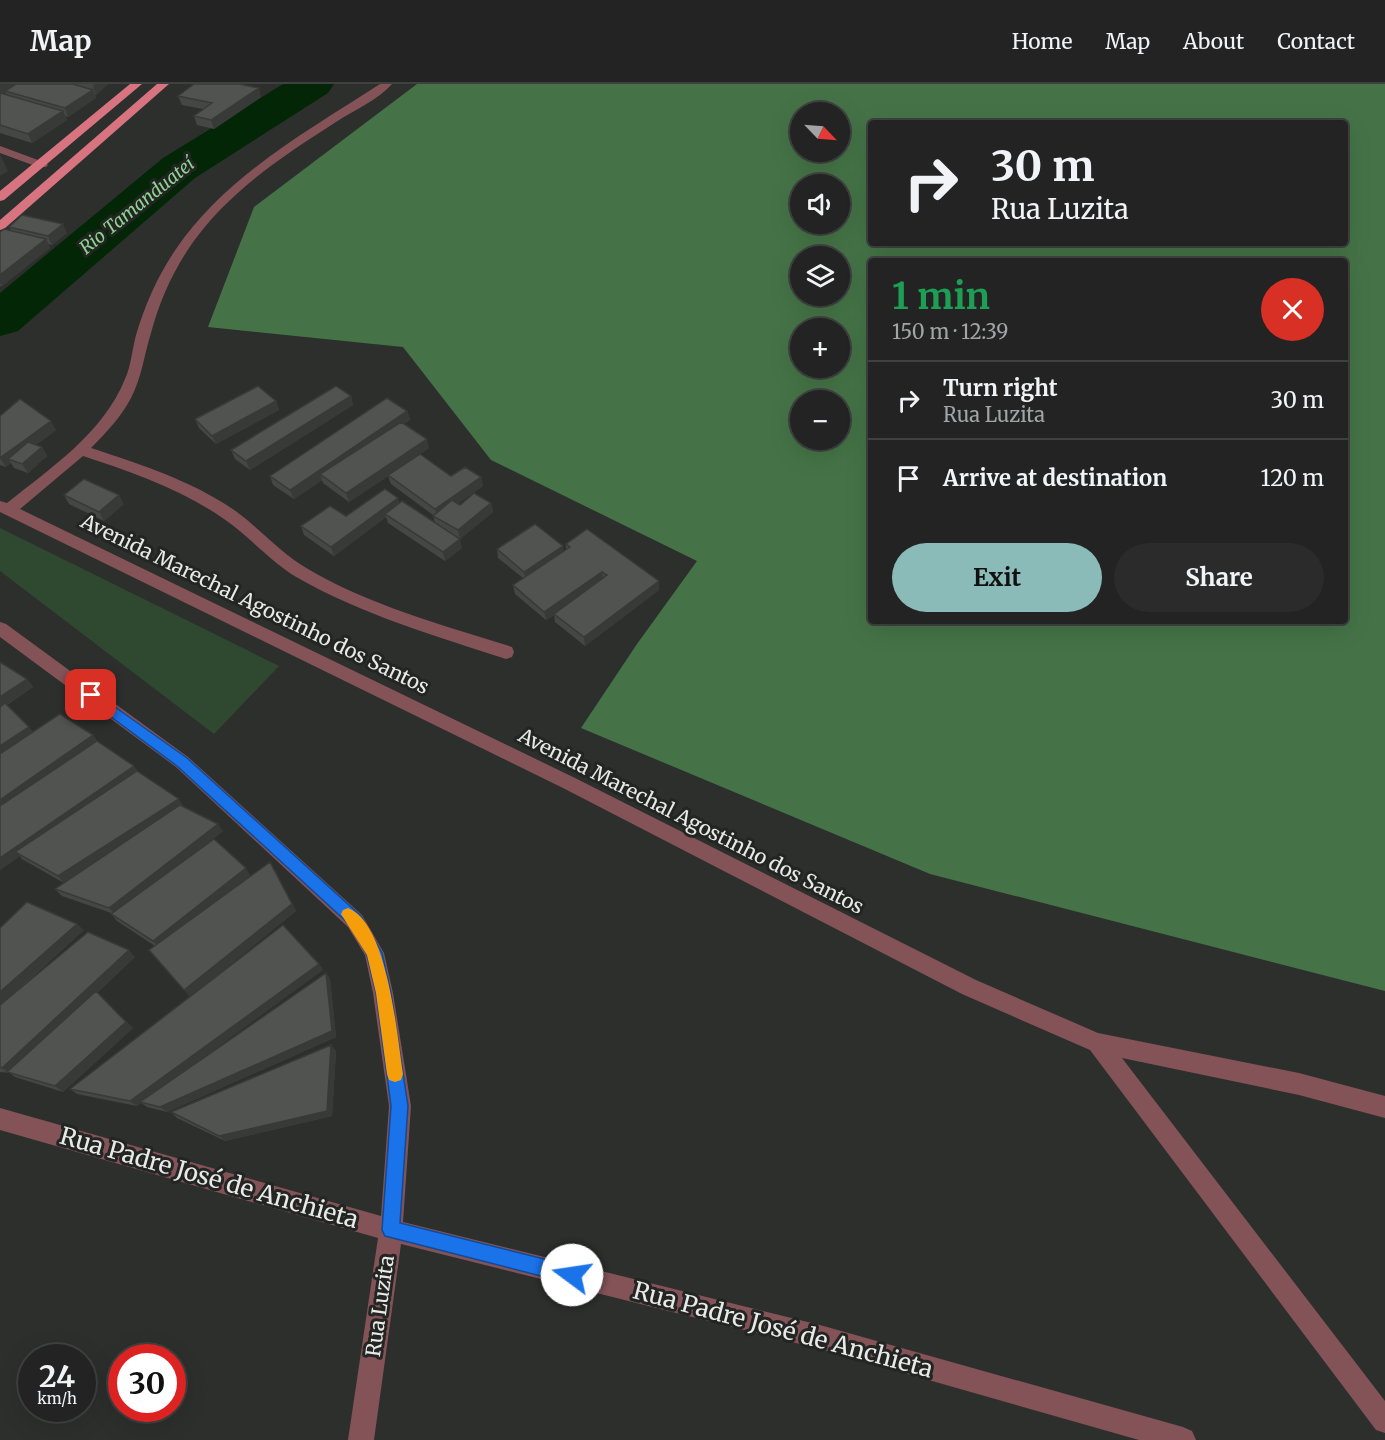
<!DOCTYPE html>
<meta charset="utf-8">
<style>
body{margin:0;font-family:Merriweather,serif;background:#2a2b2a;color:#f1f3f6;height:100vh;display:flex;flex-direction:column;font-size:22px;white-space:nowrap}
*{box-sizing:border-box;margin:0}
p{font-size:20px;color:#a2a4a5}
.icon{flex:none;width:33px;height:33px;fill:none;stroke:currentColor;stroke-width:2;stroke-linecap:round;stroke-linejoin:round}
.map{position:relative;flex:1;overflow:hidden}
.side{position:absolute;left:868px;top:174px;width:480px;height:366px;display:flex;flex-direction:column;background:#222322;border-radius:6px;box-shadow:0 6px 24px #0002,0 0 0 2px #3f4040}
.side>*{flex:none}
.top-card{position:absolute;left:868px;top:36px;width:480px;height:126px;border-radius:6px;box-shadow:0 6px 24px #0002,0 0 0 2px #3f4040;background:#222322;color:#f1f3f6;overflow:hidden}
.needle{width:39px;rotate:115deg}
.controls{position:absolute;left:790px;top:18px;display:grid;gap:12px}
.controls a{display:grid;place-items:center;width:60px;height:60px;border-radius:50%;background:#222322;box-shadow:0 6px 24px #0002,0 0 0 2px #3f4040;font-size:30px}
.speed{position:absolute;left:18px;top:1260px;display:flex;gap:12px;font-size:30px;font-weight:700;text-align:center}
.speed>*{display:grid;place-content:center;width:78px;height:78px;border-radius:50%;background:#222322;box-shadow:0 6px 24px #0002,0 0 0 2px #3f4040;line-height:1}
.speed small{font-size:15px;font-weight:400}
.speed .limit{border:9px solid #d22;background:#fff;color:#111}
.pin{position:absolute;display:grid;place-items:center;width:51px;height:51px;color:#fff;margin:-26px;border-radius:12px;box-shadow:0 3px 9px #0006}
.me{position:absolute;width:66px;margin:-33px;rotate:284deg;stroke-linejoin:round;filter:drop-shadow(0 0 4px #0008)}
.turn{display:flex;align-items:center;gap:21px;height:126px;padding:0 24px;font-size:27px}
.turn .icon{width:78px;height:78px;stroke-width:2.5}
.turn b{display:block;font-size:42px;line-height:51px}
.round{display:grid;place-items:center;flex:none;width:63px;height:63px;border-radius:32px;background:#2a2b2a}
.summary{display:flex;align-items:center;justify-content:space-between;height:102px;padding:0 24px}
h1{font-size:36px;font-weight:700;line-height:45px;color:#1e9e55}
.action{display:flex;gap:12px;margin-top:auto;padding:12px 24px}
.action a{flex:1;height:69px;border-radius:36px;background:#8bbbb9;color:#111;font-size:24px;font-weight:700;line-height:69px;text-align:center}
.action a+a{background:#2a2b2a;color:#f1f3f6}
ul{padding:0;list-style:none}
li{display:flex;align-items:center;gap:18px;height:78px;padding:0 24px;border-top:2px solid #3f4040}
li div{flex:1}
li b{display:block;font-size:22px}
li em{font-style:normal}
header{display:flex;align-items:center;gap:36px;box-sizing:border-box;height:84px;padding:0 30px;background:#222322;border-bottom:2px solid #3f4040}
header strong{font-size:28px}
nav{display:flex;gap:33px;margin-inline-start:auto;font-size:21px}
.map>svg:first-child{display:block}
.green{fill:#2f4930}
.forest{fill:#457347;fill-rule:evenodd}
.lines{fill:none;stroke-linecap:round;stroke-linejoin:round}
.river{fill:#032607;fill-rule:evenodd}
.minor{fill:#845358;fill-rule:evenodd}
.major{fill:#d77480;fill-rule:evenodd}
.wall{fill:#454745}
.shaded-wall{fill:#383a38}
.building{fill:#505350;stroke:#383a38;stroke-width:1.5}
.route{fill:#1a73e8;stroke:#114b97;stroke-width:1.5}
.slow{fill:#f59e0b}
.labels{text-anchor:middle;stroke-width:6;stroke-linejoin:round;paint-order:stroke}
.far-water-label{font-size:18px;font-style:italic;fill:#8fd492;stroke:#232523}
.street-label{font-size:20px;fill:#e8e9e8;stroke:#232523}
.near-street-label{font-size:24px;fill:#e8e9e8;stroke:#232523}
</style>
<header>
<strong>Map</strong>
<nav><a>Home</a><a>Map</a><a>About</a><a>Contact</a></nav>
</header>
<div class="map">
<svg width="1385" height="1356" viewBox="0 0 1385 1356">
<rect width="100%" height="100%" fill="#2d2f2d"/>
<path class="green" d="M0 444 279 582 214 650 0 487Z"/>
<path class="forest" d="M417 0H1385V907L930 790 581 644 637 560 697 477 491 376 403 263 208 243 254 123ZM801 28H840V68H801ZM872 39H1346V159H872ZM840 100V140H801V100ZM840 172V212H801V172ZM872 177H1346V537H872ZM801 244H840V284H801ZM801 316H840V356H801Z"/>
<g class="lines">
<path class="river" d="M283 0H334L328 9 195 94 18 247 0 252V209L163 74Z"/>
<path class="minor" d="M380 0H392C378 16 354 26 336 38 289 68 240 100 204 144 179 174 161 211 151 249 144 271 142 293 131 314 121 333 106 349 91 364 142 381 193 397 237 428 261 446 282 470 308 485 371 522 443 541 512 563L514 568 512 573 506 575C436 552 363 531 298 494 271 478 250 453 224 435 181 405 132 388 83 372L20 425 575 694 976 896 1098 949 1299 989 1385 1012V1034L1299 1011 1122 974 1385 1317V1349L1376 1346 1090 966 962 910 563 704 0 428V417L7 419C51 384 103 349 125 295 131 282 132 266 136 251 145 221 158 191 176 165 227 91 306 48 380 0Z
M0 62 46 79 48 81 46 83H38L0 69Z
M0 538 6 540 188 673 362 831 384 869 393 909 411 1022 403 1138 820 1241 1183 1343 1192 1347 1196 1356H1139L820 1265 401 1160 374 1356H348L378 1154 0 1046V1024L381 1132 389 1022 373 909 365 871 348 843 176 683 0 553Z"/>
<path class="major" d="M130 0H142L4 116 0 117V107Z
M157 0H169L4 145 0 146V136Z"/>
</g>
<path class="wall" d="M0 0H108L96 11 95 10 96 14 68 33 65 32 67 36 32 59 0 49Z
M178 12 261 13 214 45 197 41 194 32 203 25 182 21Z
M9 143 67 149 52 161 48 160 50 164 2 202H0V148L11 147Z
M351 312 353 321 250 386 235 375 231 366Z
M276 317 279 326 216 360 199 344 195 335Z
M407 327 410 336 404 340 429 364 420 370 451 392 481 393 483 402 457 420 460 421 491 419 493 428 460 455 451 449 462 464 445 477 388 439 386 433 334 472 304 451 301 442 400 419 435 439 433 431 391 400 388 392 349 418 323 399 322 396 294 415 273 401 270 392Z
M0 332 56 346 36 361 42 363 47 372 28 389 14 384 11 379 6 383 0 381Z
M64 411 124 420 104 437 69 420Z
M566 460 659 506 585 562 555 538 554 531 546 536 515 510 513 501 523 494 498 474 497 465 563 462V468L566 466Z
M0 578 27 595 33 603 7 621 33 648 93 651 97 657 184 723 223 747 200 765 251 792 233 805 275 786 296 827 196 908 319 880 323 886 187 985 326 889 330 895 336 953 167 1028 147 1023 141 1019 137 1022 77 1010 70 1005 190 913 155 862 117 837 111 830V829L62 812 55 805 64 799 22 775 20 772 0 786Z
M0 844 84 846 9 914 135 873 97 909 133 944 63 1008 15 993 10 989 0 988Z
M331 961 336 967 332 1032 225 1057 177 1034 171 1028Z"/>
<path class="shaded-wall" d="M0 0H29L5 7 8 13 0 18Z
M95 0H108L96 11 93 2Z
M259 4 261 13 214 45 211 36Z
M93 6 96 14 68 33 65 24Z
M63 27 67 36 32 59 28 50Z
M0 70 8 87 0 92Z
M63 140 67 149 52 161 48 152Z
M46 155 50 164 2 202 0 199V191Z
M351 312 353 321 250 386 246 377Z
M276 317 279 326 216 360 212 352Z
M407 327 410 336 325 394 320 390 322 396 294 415 290 406Z
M51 337 56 346 14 377 8 375 11 379 6 383 0 374Z
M427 355 429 364 349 418 346 409Z
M42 363 47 372 28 389 22 380Z
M481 393 483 402 437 434 435 425Z
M119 411 124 420 104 437 99 428Z
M398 414 401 423 385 430 386 433 334 472 331 463Z
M491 419 493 428 460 455 458 446Z
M460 455 462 464 445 477 443 468Z
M563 462 564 471 526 496 524 488Z
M602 488 603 496 546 536 544 528Z
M659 497V506L585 562 584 553Z
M27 595 33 603 0 625V613Z
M29 643 35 651 0 674V662Z
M93 651 99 659 0 728V716Z
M134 682 139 689 15 768 20 772 0 786V774Z
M179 715 184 723 64 800 58 792Z
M218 740 223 747 116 831 109 824Z
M270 778 296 827 190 913 184 906Z
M246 784 251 792 159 864 153 857Z
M77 840 84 846 0 921V908Z
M129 866 135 873 97 909 133 944 63 1008 55 1002 8 988 2 984Z
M319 880 323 886 137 1022 130 1017Z
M326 889 330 895 336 953 167 1028 160 1023Z
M331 961 336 967 332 1032 225 1057 219 1052Z"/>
<path class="building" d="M16 0H73L93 6 65 24 5 7Z
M194 0H239L259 4 211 36 194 32 212 19 178 12Z
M0 9 63 27 28 50 0 41Z
M22 131 63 140 48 152 9 143Z
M4 145 46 155 0 191V148Z
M258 302 276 317 212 352 195 335Z
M336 302 351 312 246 377 231 366Z
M387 314 407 327 290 406 270 392Z
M20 315 51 337 0 374V332Z
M401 338 427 355 346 409 320 390Z
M28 358 42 363 22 380 8 375Z
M420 370 451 392 465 383 481 393 435 425 388 391Z
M84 395 119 411 99 428 64 411Z
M385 405 398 414 331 463 301 442 330 422 346 432Z
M474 409 491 419 458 446 433 432 452 416 460 421Z
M402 417 460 455 443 468 385 430Z
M535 440 563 462 524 488 497 465Z
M587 445 659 497 584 553 554 530 607 491 602 488 544 528 513 501 570 463 566 460Z
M0 578 27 595 0 613Z
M5 619 29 643 0 662V623Z
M60 630 93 651 0 716V670Z
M97 657 134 682 0 774V722Z
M137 687 179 715 58 792 15 768Z
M180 721 218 740 109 824 55 805Z
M214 755 246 784 153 857 111 830Z
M270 778 292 820 184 906 149 866Z
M27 818 77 840 0 908V844Z
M283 841 319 880 130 1017 70 1005Z
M88 848 129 866 2 984 0 983V921Z
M326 889 332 947 160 1023 140 1018Z
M96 907 126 938 55 1002 7 988Z
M331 961 327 1027 219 1052 171 1028Z"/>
<path class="route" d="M91 606 187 674 361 832 382 869 391 909 408 1022 400 1139 572 1182 578 1185 581 1191 578 1197 572 1200 385 1152 382 1146 391 1022 376 909 367 871 350 841 177 682 87 615 85 611 87 608Z"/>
<path class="slow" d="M348 824C388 839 397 952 403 990L401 996 395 998 389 996 387 990 376 909 367 871 341 830 343 826Z"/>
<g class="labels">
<g class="far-water-label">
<text transform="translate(137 122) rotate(-39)" y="6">Rio Tamanduateí</text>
</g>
<g class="street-label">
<text transform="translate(255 520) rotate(26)" y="7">Avenida Marechal Agostinho dos Santos</text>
<text transform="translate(691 737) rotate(27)" y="7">Avenida Marechal Agostinho dos Santos</text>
<text transform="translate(380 1222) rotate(-82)" y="7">Rua Luzita</text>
</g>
<g class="near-street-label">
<text transform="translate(209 1094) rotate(16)" y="8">Rua Padre José de Anchieta</text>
<text transform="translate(783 1246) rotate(15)" y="8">Rua Padre José de Anchieta</text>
</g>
</g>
</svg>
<div class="controls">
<a><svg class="needle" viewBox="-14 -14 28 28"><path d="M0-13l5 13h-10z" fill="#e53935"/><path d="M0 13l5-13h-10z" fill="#a2a4a5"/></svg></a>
<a><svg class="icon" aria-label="sound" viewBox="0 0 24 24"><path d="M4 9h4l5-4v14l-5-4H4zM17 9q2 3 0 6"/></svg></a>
<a><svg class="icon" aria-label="layers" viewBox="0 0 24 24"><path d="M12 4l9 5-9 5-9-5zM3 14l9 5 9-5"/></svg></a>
<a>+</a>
<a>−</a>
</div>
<div class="speed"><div>24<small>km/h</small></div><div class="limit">30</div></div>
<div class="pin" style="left:91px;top:611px;background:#d93025"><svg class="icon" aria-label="arrive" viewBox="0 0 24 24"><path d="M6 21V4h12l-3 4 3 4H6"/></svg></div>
<svg class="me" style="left:572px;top:1191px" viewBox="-20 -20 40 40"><circle r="19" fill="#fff"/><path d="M0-13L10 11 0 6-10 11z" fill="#1a73e8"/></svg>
<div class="top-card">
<div class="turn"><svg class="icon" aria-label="right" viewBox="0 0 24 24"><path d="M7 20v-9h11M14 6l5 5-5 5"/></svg><div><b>30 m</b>Rua Luzita</div></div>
</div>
<section class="side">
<div class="summary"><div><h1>1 min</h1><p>150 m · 12:39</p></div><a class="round" style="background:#d93025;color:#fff"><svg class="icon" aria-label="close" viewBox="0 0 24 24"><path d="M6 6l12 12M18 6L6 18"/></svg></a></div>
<ul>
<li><svg class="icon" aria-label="right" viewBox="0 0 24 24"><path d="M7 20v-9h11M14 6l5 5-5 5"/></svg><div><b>Turn right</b><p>Rua Luzita</p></div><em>30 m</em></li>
<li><svg class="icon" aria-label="arrive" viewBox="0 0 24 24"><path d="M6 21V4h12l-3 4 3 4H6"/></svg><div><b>Arrive at destination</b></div><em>120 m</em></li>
</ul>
<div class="action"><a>Exit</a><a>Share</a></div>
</section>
</div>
